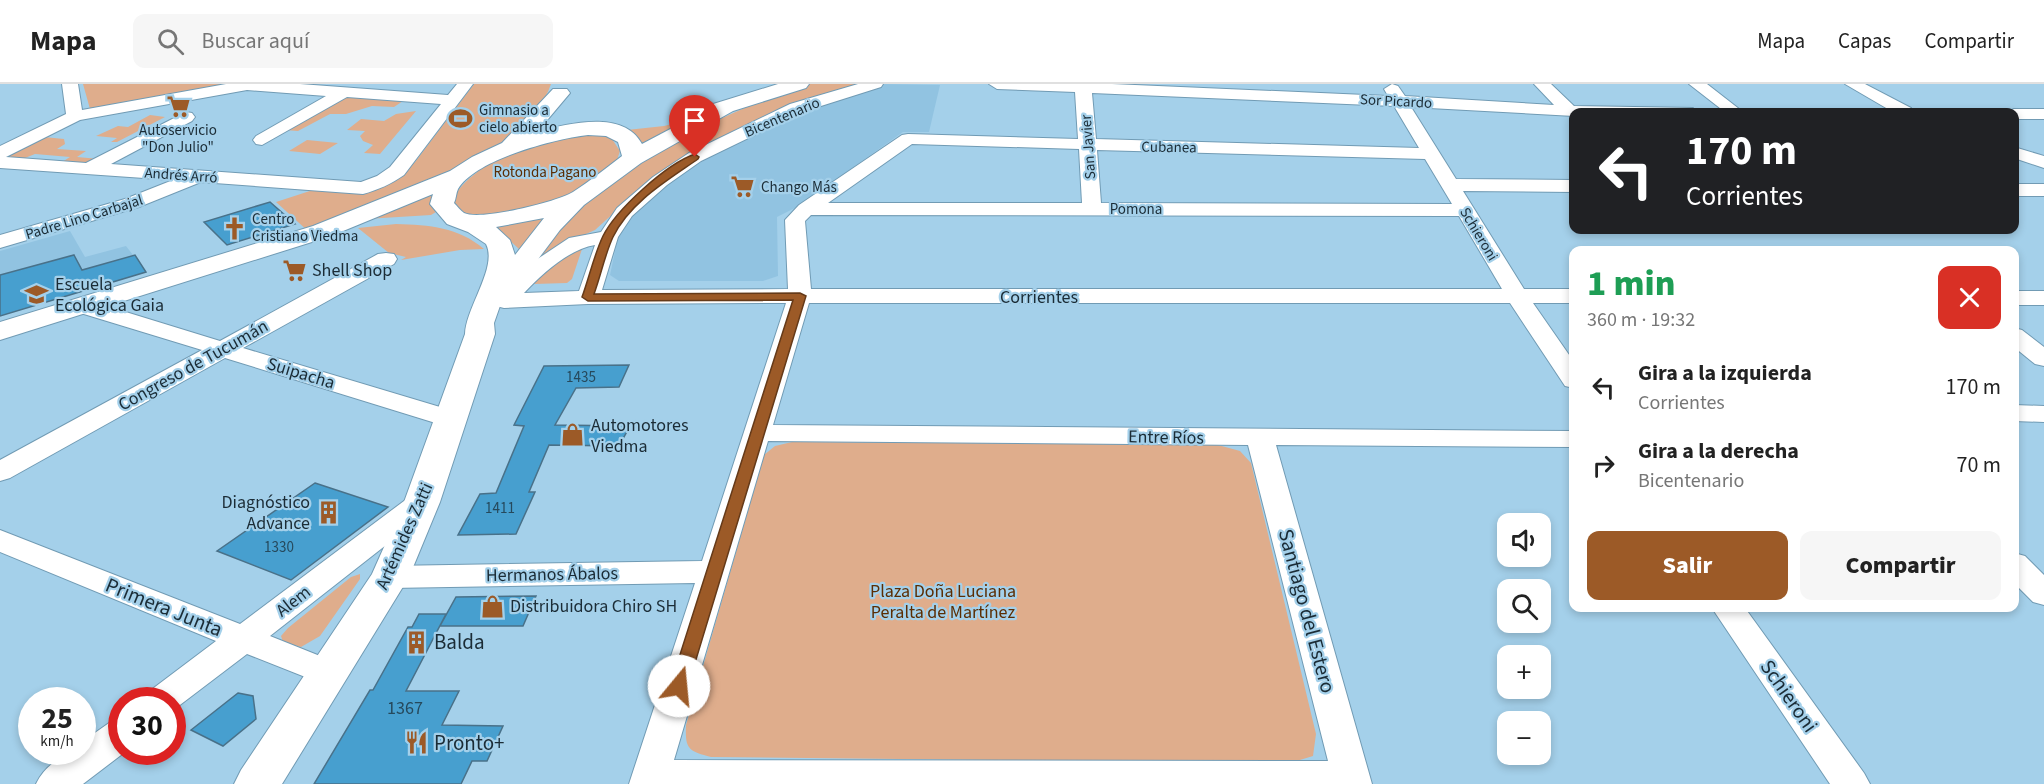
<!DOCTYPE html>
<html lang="es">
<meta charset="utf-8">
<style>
body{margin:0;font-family:"Source Sans 3",sans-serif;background:#f6f6f6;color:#222;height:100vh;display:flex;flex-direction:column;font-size:22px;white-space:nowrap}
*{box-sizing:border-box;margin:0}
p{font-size:20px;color:#767676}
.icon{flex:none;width:33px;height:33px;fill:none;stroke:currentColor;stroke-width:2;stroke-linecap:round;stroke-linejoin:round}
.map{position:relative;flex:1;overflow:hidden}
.sheet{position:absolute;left:1569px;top:162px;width:450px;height:366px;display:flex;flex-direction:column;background:#fff;border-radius:12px;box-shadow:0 3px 9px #0003}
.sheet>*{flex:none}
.hud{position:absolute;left:1569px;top:24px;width:450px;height:126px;border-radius:12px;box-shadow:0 3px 9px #0003;background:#202124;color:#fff;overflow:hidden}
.controls{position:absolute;left:1497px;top:429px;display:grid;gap:12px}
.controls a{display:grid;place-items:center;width:54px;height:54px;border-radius:12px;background:#fff;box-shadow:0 3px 9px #0003;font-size:30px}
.speed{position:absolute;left:18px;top:603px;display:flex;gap:12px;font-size:30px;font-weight:700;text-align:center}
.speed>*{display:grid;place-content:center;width:78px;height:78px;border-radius:50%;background:#fff;box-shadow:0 3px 9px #0003;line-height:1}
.speed small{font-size:15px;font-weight:400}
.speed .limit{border:9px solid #d22;background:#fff;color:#111}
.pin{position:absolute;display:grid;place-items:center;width:51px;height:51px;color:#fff;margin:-62px -26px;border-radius:50% 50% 50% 0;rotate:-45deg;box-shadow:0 0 6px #0007}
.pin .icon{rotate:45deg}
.me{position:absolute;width:66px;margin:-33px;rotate:17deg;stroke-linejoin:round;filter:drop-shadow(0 0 4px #0008)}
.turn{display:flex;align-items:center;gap:21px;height:126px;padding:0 18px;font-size:27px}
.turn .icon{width:78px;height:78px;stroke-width:2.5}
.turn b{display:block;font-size:42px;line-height:51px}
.round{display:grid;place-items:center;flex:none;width:63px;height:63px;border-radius:12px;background:#f6f6f6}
.overview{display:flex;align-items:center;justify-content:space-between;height:102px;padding:0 18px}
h1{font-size:36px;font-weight:800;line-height:45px;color:#1e9e55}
.primary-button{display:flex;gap:12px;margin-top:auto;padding:12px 18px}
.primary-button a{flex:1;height:69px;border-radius:12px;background:#9c5a27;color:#fff;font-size:24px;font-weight:800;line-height:69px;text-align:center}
.primary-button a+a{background:#f6f6f6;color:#222}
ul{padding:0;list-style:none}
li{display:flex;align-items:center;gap:18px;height:78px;padding:0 18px}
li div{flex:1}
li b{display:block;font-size:22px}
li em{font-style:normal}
header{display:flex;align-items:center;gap:36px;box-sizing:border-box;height:84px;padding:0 30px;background:#fff;border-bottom:2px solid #e0e0e0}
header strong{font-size:28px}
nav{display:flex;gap:33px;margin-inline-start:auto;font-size:21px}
.search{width:420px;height:54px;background:#f6f6f6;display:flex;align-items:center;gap:15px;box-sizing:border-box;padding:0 21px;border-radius:12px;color:#767676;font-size:22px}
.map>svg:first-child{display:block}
.built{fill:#91c3e1}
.green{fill:#dfad8c}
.building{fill:#479fcf;stroke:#497189;stroke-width:1.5}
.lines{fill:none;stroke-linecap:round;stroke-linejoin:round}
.minor-casing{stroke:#719bb4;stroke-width:2}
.secondary-casing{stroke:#719bb4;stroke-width:2}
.minor{fill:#fff;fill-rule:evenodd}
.secondary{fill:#fff;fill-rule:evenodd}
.route{fill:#9c5a27;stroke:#653a19;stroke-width:1.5}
.labels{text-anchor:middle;stroke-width:4.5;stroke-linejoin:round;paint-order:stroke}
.far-street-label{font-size:15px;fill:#1b2c36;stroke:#a4d0ea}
.far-poi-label{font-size:15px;fill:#1b2c36;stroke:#a4d0ea;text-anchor:start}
.far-park-label{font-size:15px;fill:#5b2d03;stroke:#a4d0ea}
.number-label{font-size:15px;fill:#26495c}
.poi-label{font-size:18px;fill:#1b2c36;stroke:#a4d0ea;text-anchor:start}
.street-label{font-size:18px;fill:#1b2c36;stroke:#a4d0ea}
.park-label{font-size:18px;fill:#5b2d03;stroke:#a4d0ea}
.near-number-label{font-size:18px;fill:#26495c}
.near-street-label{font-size:21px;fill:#1b2c36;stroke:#a4d0ea}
.near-poi-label{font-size:21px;fill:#1b2c36;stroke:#a4d0ea;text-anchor:start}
</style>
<header>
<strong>Mapa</strong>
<div class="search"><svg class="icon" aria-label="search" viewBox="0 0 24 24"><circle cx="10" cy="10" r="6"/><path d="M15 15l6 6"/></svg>Buscar aquí</div>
<nav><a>Mapa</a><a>Capas</a><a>Compartir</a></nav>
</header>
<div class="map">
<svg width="2044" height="700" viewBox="0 0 2044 700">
<rect width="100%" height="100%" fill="#a4d0ea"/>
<path class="built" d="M880 0 940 1 929 48H903L797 123 777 133 778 192 763 197H619L610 191 618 153 634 128 664 100 715 70 797 30Z
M70 147 85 173 126 162 146 188 0 232V167Z"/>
<path class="green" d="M83 0H237L90 25Z
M474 0H551C527 72 376 122 309 148L276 118 316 105 396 93 415 78Z
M810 0H865L787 21 762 33 761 38 616 127 595 146 570 157 533 181C590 91 711 32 810 0Z
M347 13 403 17 394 23 372 22 346 30H330L298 47 284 46 338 16Z
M416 27 380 70 364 69 373 61 363 57 360 52 365 47 347 46 361 35 384 37 396 30Z
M150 31 165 33 117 58H111L117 54 96 52 118 42 128 43Z
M697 34 644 64 627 46 664 42Z
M586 49 610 52 620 67 617 76 562 116 513 131 469 132 459 128 453 118C456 97 503 69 523 62 542 55 566 54 586 49Z
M44 53 64 55 65 60 57 65 86 67 77 73 99 75 84 80 62 78 70 73 35 70 20 76 9 74 10 70Z
M307 56 338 59 320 70 289 67Z
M435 108 431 122 436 128 431 131 366 135Z
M551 130 522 164 519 165 502 149 493 144 497 141Z
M396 140C430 141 458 143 484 165L460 166 401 176 406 173 389 169 358 144Z
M583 162 572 195 567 199 534 200 538 190Z
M792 358 1218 361 1240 367 1251 379 1316 650 1313 672 1290 679 711 673C688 667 685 665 686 641L764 371 775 362Z
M360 490V495L320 552 301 563 283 558 281 552 288 544 351 493Z"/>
<path class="building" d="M270 118 295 140 227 161 204 138Z
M74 171 82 186 135 171 146 188 0 232V191Z
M629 281 619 303 576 304 555 341 630 342 619 362 549 361 529 408H535L516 450 458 451 480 410 496 409 524 342 514 341 544 282Z
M315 399 388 423 291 496 217 467Z
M536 512 523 542H440L456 513Z
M419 530H446L406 607H459L442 641 503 642 487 677H472L461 700H314L370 606H373L408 543H412Z
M238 609 253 612 256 635 223 662 191 646Z"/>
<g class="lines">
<defs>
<path id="minor" d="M62 0H78L82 26 226 0H300L448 11 457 0H473L404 91C391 100 378 106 363 110L201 98 139 123 0 164V151L125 115 173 96 0 84V62L66 30ZM247 6 326 12 256 52 253 56 256 60 262 61 347 13 441 20 390 83 377 92 361 98 111 80 192 37 195 33 192 29 186 28 86 79 6 73 80 36Z
M858 0H883L881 3 802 28 701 77 667 101 632 132 618 153 602 206 788 205 785 136 799 121 902 51 908 50 1078 55 1075 8 997 5 989 0H1112L1388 12 1384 5 1392 0 1398 2 1405 12 1554 21 1534 0H1551L1574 22 1693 24 1695 28H1574V32L1411 23 1456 95 1574 96V108L1463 107 1524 205H1574V219H1533L1574 278V304L1565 302 1510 219H809L773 341 1574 347V363L1276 361 1372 700H629L695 499 390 504 379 501 374 493 379 485 390 482 702 477 786 219 588 220 504 224 496 222 493 217 521 186 569 154 601 148 617 124 653 93 689 69 790 20ZM1092 9 1394 22 1419 64 1096 55ZM912 60 1079 65 1082 119H828ZM1097 66 1425 75 1452 120 1101 119ZM811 131 1459 132 1502 205H811L805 137ZM595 161 579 207 524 209C542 190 569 165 595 161ZM768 357 1248 361 1328 677 674 676Z
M1689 0H1707L1743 28H1725Z
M1845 0H1865L1911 24 1913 28H1893Z
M2014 25H2044V35H2014V28H2007Z
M2014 63 2044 72V84L2014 74Z
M2014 100H2044V112H2014Z
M386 169 394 170 397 175 394 180 243 264 460 329 464 335 460 341 451 343 442 341 225 274 10 394 0 397V376L202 266 74 227 71 222 74 217 82 215 90 217 220 257 378 170Z
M2014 207H2044V221H2014Z
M2014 244 2022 246 2044 263V282L2035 280 2014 263Z
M2014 321 2044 322V338L2014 337Z
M422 409 432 411 437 418 432 425 270 552 340 580 345 589 340 598 328 602 247 570 172 627V616H146L151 606 216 557 0 468V446L240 540 412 411Z
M2014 469 2025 472 2044 491V521L2033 518 2014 499Z
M1712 524H1745L1864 689 1870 700H1830Z
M122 634V668H125L83 700H36C44 683 63 668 82 668V658L109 639Z"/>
<path id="secondary" d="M778 0H809L806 4 733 27 641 79 584 121 560 146 539 174 516 218 501 219 494 239 495 250 440 418 409 493 282 700H234L241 686 372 490 404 418 465 250C466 223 498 183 486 160L468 148 447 140 430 120 433 110 331 152 0 256V238L313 142 450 87 472 73 502 59 553 5H567L570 9 538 47C569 40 623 25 642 60L695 32 694 29 697 25ZM588 51 606 52 618 58 622 72C606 84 590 97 573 108 557 118 480 137 464 129 461 127 457 122 454 119 456 115 456 109 458 105 476 75 555 55 588 51ZM544 134 515 171 510 156 496 143Z"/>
</defs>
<use href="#minor" class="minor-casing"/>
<use href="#secondary" class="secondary-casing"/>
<use href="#minor" class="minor"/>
<use href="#secondary" class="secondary"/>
</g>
<path class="route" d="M695 70 699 73 698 75C668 96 630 118 613 153 605 170 601 191 594 210L800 209 806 212 688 602 685 606 679 608 673 606 670 602 793 216 588 217 582 213C589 194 594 171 603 152 616 126 666 80 695 70Z"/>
<defs>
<symbol id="supermarket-bare" viewBox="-9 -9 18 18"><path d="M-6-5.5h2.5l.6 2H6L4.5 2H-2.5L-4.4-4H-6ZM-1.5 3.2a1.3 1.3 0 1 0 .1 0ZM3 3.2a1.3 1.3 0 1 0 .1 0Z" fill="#9c5a27" stroke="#a4d0ea" stroke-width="2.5" paint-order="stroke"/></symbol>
<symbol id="stadium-bare" viewBox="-9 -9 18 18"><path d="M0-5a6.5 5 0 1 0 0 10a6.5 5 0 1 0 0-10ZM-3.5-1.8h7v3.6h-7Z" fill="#9c5a27" stroke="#a4d0ea" stroke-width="2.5" paint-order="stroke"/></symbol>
<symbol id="church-bare" viewBox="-9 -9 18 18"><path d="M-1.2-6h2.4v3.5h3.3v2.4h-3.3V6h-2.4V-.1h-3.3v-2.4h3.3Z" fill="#9c5a27" stroke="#a4d0ea" stroke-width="2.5" paint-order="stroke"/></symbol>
<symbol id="school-bare" viewBox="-9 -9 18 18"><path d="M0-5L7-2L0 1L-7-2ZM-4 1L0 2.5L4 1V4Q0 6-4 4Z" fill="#9c5a27" stroke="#a4d0ea" stroke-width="2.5" paint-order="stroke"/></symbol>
<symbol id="shop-bare" viewBox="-9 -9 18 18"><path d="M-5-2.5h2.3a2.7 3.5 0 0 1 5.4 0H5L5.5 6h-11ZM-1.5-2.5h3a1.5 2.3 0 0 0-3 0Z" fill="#9c5a27" stroke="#a4d0ea" stroke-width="2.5" paint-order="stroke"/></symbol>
<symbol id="building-bare" viewBox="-9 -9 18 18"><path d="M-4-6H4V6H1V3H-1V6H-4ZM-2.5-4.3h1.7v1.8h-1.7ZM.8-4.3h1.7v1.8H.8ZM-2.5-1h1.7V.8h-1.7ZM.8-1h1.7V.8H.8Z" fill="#9c5a27" stroke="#a4d0ea" stroke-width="2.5" paint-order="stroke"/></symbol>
<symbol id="restaurant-bare" viewBox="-9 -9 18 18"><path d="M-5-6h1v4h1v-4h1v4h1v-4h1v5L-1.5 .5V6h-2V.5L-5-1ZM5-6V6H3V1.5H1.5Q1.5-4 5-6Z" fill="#9c5a27" stroke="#a4d0ea" stroke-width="2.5" paint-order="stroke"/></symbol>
</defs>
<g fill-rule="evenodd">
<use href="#supermarket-bare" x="162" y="6" width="33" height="33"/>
<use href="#stadium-bare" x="444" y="18" width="33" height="33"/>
<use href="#supermarket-bare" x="726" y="86" width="33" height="33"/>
<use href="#church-bare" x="218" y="128" width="33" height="33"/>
<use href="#supermarket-bare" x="278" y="170" width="33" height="33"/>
<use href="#school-bare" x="20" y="194" width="33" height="33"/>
<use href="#shop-bare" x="556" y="334" width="33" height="33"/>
<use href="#building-bare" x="312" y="412" width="33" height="33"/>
<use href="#shop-bare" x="476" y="506" width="33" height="33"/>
<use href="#building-bare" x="400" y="542" width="33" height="33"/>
<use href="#restaurant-bare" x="400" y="642" width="33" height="33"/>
</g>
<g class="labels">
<g class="far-street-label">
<text transform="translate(1396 17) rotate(3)" y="5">Sor Picardo</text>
<text transform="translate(782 33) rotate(-23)" y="5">Bicentenario</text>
<text transform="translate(1088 63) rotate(-94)" y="5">San Javier</text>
<text transform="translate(1169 63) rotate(1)" y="5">Cubanea</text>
<text transform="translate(181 91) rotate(4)" y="5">Andrés Arró</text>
<text x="1136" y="130">Pomona</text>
<text transform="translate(84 133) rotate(-17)" y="5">Padre Lino Carbajal</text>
<text transform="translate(1479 150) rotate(59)" y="5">Schieroni</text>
</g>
<g class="far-poi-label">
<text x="479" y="31">Gimnasio a<tspan x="479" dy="17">cielo abierto</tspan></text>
<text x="178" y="51" text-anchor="middle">Autoservicio<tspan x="178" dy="17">"Don Julio"</tspan></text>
<text x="761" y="108">Chango Más</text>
<text x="252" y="140">Centro<tspan x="252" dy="17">Cristiano Viedma</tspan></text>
</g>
<g class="far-park-label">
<text x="545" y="93">Rotonda Pagano</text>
</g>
<g class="number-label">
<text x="581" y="298">1435</text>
<text x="500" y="429">1411</text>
<text x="279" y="468">1330</text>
</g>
<g class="poi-label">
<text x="312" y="192">Shell Shop</text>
<text x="55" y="206">Escuela<tspan x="55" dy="21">Ecológica Gaia</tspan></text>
<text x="591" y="347">Automotores<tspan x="591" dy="21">Viedma</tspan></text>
<text x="310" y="424" text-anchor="end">Diagnóstico<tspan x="310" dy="21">Advance</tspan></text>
<text x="510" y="528">Distribuidora Chiro SH</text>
</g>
<g class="street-label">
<text x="1039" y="219">Corrientes</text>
<text transform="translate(193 281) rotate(-29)" y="6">Congreso de Tucumán</text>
<text transform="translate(301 289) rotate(17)" y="6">Suipacha</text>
<text transform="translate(1166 353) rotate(1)" y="6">Entre Ríos</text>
<text transform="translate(404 452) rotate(-66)" y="6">Artémides Zatti</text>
<text transform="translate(552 490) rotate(-1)" y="6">Hermanos Ábalos</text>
<text transform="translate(293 517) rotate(-38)" y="6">Alem</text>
</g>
<g class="park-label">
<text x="943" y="513">Plaza Doña Luciana<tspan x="943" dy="21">Peralta de Martínez</tspan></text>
</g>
<g class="near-number-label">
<text x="405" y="630">1367</text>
</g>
<g class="near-street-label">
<text transform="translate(164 523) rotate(22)" y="7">Primera Junta</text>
<text transform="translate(1307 527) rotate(75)" y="7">Santiago del Estero</text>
<text transform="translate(1789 612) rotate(55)" y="7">Schieroni</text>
</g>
<g class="near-poi-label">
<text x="434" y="565">Balda</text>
<text x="434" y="666">Pronto+</text>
</g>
</g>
</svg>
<div class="controls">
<a><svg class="icon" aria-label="sound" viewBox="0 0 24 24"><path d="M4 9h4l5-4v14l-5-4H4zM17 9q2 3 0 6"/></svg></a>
<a><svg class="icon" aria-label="search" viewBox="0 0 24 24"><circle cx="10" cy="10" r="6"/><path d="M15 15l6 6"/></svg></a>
<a>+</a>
<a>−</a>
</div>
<div class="speed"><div>25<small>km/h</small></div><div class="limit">30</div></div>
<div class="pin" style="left:695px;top:73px;background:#d93025"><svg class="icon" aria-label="arrive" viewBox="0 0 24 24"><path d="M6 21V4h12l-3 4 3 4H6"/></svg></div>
<svg class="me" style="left:679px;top:602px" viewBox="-20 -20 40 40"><circle r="19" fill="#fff"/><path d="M0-13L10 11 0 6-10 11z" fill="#9c5a27"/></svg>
<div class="hud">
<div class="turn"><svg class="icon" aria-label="left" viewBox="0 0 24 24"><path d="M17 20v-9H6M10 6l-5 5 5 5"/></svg><div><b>170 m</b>Corrientes</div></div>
</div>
<section class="sheet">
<div class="overview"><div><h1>1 min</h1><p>360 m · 19:32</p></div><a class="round" style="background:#d93025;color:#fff"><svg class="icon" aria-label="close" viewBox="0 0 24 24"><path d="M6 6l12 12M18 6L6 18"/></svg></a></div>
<ul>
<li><svg class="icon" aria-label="left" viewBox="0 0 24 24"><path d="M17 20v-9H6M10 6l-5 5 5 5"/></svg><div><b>Gira a la izquierda</b><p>Corrientes</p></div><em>170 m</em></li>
<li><svg class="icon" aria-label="right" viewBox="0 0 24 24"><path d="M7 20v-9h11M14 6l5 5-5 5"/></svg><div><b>Gira a la derecha</b><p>Bicentenario</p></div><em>70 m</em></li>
</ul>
<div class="primary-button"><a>Salir</a><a>Compartir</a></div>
</section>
</div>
